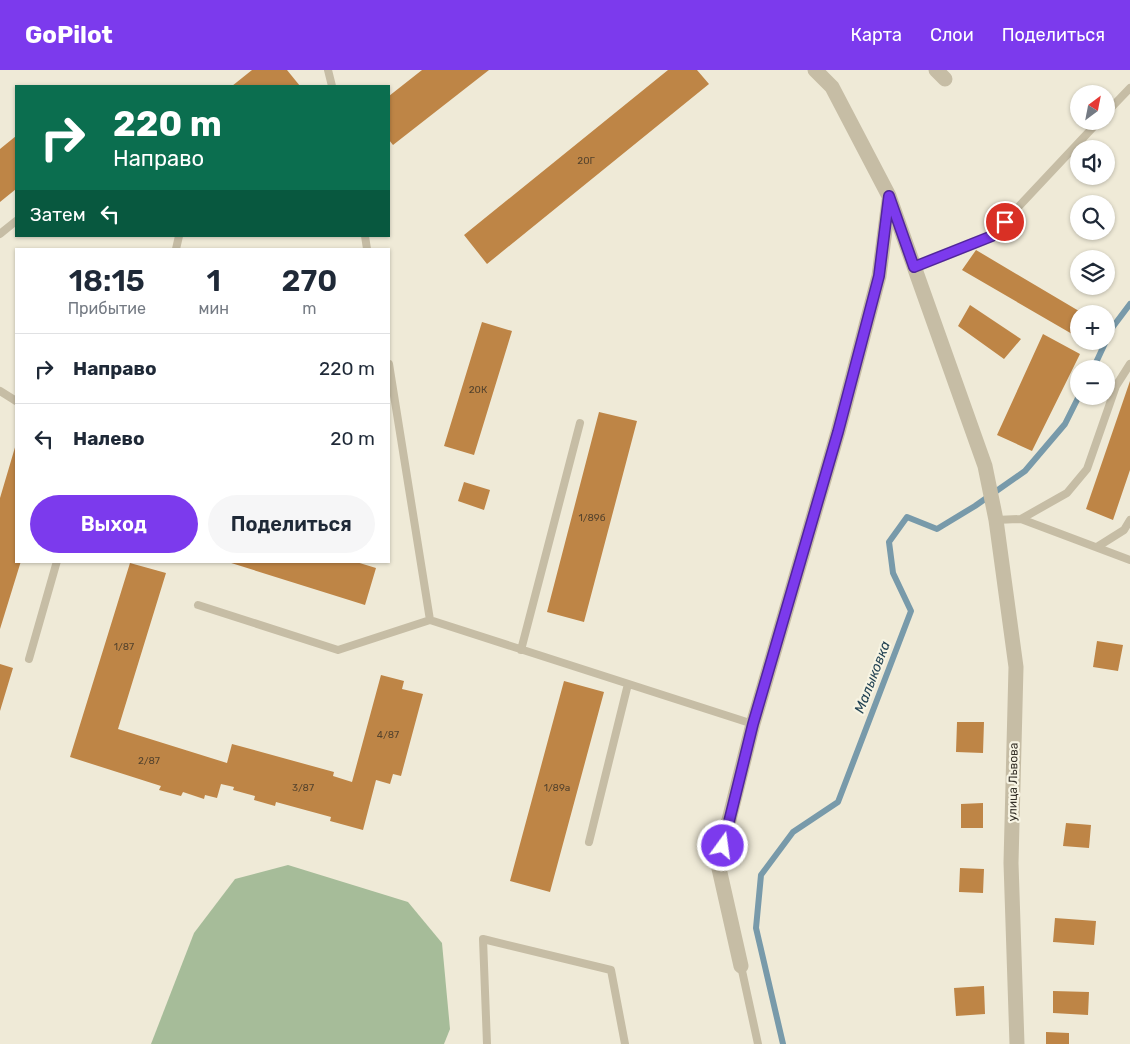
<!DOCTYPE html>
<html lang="ru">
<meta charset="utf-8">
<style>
body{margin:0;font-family:Rubik,sans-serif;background:#f6f6f7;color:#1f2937;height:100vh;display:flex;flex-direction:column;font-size:19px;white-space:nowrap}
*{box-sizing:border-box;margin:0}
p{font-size:16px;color:#747a83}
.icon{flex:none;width:28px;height:28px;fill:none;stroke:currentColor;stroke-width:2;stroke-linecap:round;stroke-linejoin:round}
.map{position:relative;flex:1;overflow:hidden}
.panel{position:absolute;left:15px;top:178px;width:375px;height:315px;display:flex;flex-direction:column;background:#fff;border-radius:0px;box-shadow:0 1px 4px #0004}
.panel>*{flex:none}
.banner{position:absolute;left:15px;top:15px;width:375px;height:152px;border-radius:0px;box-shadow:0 1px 4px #0004;background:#0b6e4f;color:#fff;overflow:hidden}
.needle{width:32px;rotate:32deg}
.buttons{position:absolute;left:1070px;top:15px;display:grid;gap:10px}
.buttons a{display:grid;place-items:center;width:45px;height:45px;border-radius:50%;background:#fff;box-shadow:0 1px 4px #0004;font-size:25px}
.pin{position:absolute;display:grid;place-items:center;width:42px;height:42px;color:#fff;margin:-21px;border:2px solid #fff;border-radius:50%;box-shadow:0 1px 5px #0007}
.me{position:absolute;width:55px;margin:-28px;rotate:14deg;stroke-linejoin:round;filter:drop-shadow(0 0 4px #0008)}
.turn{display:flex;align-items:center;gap:18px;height:105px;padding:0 15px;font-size:22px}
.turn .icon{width:65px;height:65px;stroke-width:2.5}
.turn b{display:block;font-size:35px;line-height:42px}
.then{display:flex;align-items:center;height:48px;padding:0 15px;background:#0003;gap:10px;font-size:19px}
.eta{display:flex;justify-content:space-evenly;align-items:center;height:85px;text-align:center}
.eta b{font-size:30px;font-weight:600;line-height:35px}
.cta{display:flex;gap:10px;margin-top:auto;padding:10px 15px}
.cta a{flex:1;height:58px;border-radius:30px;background:#7c3aed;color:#fff;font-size:20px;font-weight:600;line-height:58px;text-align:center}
.cta a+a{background:#f6f6f7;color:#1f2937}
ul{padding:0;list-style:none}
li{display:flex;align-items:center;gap:15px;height:70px;padding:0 15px;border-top:1px solid #e0e1e3}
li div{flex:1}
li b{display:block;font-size:19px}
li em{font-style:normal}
header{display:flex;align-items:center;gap:30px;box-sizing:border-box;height:70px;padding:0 25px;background:#7c3aed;color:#fff}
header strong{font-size:24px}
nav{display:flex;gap:28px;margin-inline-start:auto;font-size:18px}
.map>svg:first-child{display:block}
.green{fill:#a6bc99}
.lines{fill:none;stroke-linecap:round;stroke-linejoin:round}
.stream{stroke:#789aaa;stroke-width:6}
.building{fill:#be8546}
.lane{stroke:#c6bda5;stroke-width:8}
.street{stroke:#c6bda5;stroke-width:15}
.route-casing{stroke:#51269a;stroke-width:12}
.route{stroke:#7c3aed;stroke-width:9}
.labels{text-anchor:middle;stroke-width:4.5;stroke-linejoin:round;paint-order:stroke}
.number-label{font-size:10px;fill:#55432d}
.street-label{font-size:12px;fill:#322d25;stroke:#f7f4e3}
.water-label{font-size:14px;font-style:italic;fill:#1e3f50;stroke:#f7f4e3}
</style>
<header>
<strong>GoPilot</strong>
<nav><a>Карта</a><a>Слои</a><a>Поделиться</a></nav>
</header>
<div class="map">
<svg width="1130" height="974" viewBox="0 0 1130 974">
<rect width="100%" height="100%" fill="#efead7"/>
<path class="green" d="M288 795 408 832 442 873 450 959 444 974H151L194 863 235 809Z"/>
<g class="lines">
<path class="stream" d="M1106 271 1112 258 1130 234
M1093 299 1106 271
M783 974 756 858 761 805 793 762 838 732 911 541 893 503 889 472 907 447 937 459 975 436 1025 401 1065 354 1079 326"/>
</g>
<path class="building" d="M252 0H287L300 16H232Z
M422 0H489L393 75 389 70V26Z
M668 0H697L709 14 487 194 464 165Z
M16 66V119L0 132V79Z
M976 180 1084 244H1079V268L962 200Z
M970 235 1021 269 1004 289 958 256Z
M482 252 512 261 474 385 444 376Z
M1043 264 1080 284 1032 381 997 365Z
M1130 311V400L1113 450 1086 439Z
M599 342 637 351 584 552 547 542Z
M16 374V491H21L0 559V428Z
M464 412 490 420 484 440 458 431Z
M353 491 376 498 365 535 228 492Z
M130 493 166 503 118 659 227 693 232 674 334 702 333 706 352 712 381 605 404 611 402 619 423 624 401 706 393 704 390 714 376 710 363 760 330 751 331 747 276 732 275 736 254 730 255 726 233 720 234 717 221 714 217 728 205 725 204 729 183 722 181 726 159 720 161 716 70 687Z
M1097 571 1123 575 1118 601 1093 597Z
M0 594 13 598 0 641Z
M564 611 604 622 550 822 510 811Z
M957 652H984L983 683 956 682Z
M983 733V758H961V734Z
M1066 753 1091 755 1089 778 1063 776Z
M960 798 984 799 983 823 959 822Z
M1055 848 1096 851 1094 875 1053 872Z
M984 916 985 944 956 946 954 918Z
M1053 921 1089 922 1088 945 1053 943Z
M1046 962 1069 963V974H1046Z"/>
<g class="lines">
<path class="lane" d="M328 0 332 16
M1106 43 1130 18
M0 164 16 151
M365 166 367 179
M176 179 179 166
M914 197 991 166 1099 51
M389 294 430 550 753 654
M0 321 16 331
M1021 449 1067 423 1087 399 1116 316 1130 294
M996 450 1021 449 1130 490
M1097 477 1124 460 1130 450
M198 535 338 580 430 550
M521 580 580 353
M29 589 57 491
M589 772 628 614
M741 896 758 974
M487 974 483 869 611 900 625 974"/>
<path class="street" d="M815 0 832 17 889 126 985 396 996 450 1016 597 1011 793 1017 974
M936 0 945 9
M741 896 718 794 753 654 838 362 879 206 889 130"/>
</g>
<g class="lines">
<defs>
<path id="route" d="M723 776 753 654 838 362 879 206 889 126 914 197 992 166 1005 152"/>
</defs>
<use href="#route" class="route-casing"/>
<use href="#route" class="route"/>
</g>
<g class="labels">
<g class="number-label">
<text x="586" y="94">20Г</text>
<text x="478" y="323">20К</text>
<text x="592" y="451">1/89б</text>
<text x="124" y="580">1/87</text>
<text x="388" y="668">4/87</text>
<text x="149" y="694">2/87</text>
<text x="303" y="721">3/87</text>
<text x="557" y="721">1/89а</text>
</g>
<g class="street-label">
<text transform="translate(1013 712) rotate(-89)" y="4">улица Львова</text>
</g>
<g class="water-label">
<text transform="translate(872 607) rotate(-69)" y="5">Малыковка</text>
</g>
</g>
</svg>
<div class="buttons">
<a><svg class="needle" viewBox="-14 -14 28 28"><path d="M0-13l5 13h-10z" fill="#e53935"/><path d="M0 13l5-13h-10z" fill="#747a83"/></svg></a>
<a><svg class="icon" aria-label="sound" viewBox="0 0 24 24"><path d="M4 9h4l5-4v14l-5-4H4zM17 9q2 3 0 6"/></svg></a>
<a><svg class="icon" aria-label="search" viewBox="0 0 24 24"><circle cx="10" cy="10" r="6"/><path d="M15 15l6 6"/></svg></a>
<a><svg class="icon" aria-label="layers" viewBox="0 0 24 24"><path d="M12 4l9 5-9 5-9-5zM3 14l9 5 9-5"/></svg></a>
<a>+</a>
<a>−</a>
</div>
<div class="pin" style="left:1005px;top:152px;background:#d93025"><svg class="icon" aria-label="arrive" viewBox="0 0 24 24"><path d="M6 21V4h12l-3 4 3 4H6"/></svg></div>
<svg class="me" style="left:723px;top:776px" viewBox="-20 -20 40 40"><circle r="17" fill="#7c3aed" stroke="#fff" stroke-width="3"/><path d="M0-11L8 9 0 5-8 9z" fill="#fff"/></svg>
<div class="banner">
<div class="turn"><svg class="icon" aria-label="right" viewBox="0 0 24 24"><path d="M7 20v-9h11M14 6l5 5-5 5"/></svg><div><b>220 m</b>Направо</div></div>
<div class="then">Затем<svg class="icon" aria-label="left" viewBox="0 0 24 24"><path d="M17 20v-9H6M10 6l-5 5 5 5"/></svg></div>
</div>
<section class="panel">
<div class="eta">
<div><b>18:15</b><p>Прибытие</p></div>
<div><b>1</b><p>мин</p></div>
<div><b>270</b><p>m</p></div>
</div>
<ul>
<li><svg class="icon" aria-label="right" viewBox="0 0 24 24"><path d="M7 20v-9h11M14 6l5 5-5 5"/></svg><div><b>Направо</b></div><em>220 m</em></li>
<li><svg class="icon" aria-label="left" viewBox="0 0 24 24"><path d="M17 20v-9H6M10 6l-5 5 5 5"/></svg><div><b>Налево</b></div><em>20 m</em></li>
</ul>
<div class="cta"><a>Выход</a><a>Поделиться</a></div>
</section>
</div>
